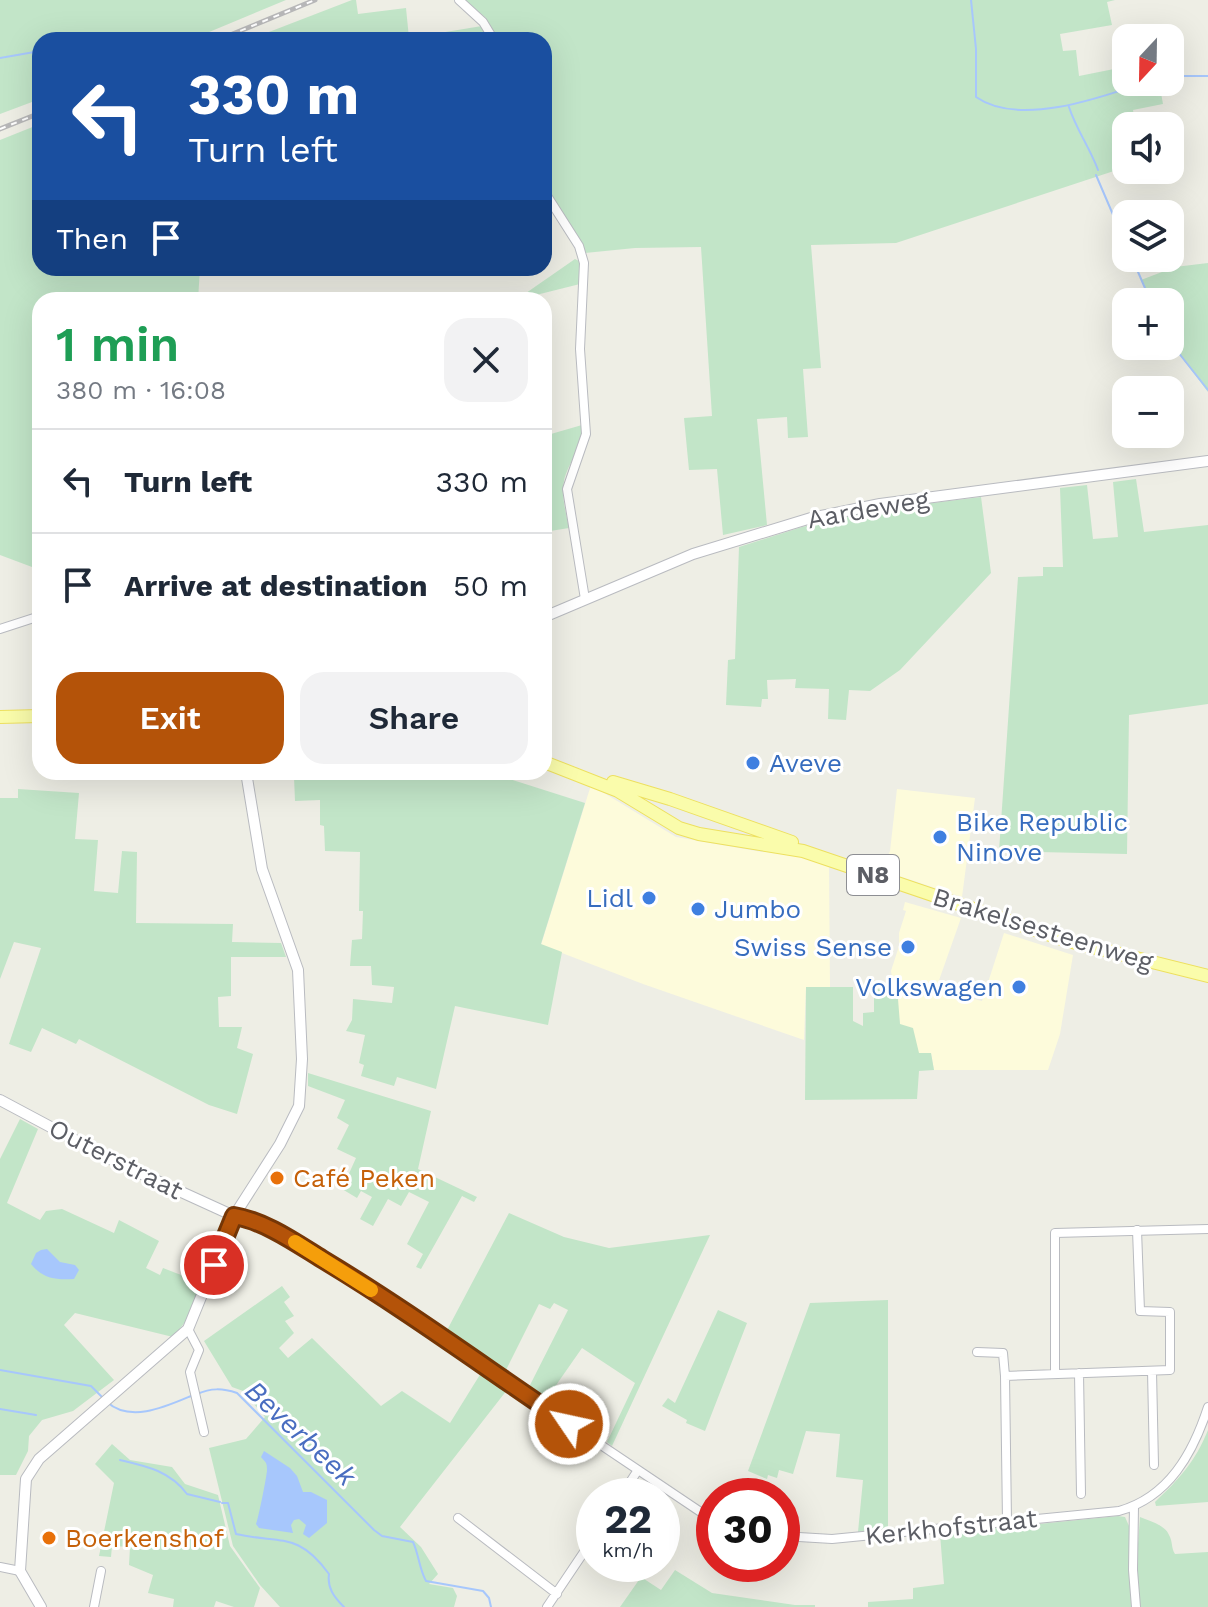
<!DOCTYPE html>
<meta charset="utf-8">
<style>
body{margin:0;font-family:"Work Sans",sans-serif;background:#f2f2f3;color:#1f2937;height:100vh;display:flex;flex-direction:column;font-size:30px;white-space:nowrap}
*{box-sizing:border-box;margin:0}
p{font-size:26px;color:#747a83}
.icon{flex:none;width:44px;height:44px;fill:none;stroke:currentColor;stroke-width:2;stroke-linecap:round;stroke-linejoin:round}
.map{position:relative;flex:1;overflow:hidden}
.sheet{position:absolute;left:32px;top:292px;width:520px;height:488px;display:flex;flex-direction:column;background:#fff;border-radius:24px;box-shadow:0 8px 32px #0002}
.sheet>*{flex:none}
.hud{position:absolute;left:32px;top:32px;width:520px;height:244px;border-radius:24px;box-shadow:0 8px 32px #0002;background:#1a4fa0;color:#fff;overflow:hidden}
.needle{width:52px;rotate:202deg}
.fabs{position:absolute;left:1112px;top:24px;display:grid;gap:16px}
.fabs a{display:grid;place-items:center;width:72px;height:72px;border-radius:16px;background:#fff;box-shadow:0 8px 32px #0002;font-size:40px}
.speed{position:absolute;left:576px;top:1478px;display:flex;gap:16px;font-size:40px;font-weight:700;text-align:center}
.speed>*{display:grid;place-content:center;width:104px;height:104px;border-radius:50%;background:#fff;box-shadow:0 8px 32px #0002;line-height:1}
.speed small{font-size:20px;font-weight:400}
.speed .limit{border:12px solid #d22;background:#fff;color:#111}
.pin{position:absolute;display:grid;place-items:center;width:68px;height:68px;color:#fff;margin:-34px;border:4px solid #fff;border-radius:50%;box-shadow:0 2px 8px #0007}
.me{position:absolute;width:88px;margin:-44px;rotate:304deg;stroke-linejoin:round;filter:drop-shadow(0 0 6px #0008)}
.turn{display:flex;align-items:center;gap:28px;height:168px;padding:0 24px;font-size:36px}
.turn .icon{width:104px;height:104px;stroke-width:2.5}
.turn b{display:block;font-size:56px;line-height:68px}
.then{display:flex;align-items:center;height:76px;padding:0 24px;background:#0003;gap:16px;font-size:30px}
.round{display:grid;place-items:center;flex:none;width:84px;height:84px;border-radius:24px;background:#f2f2f3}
.head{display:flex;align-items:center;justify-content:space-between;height:136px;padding:0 24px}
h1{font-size:48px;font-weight:600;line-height:60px;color:#1e9e55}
.primary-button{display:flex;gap:16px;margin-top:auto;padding:16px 24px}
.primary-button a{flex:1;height:92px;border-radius:24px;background:#b45309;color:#fff;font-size:32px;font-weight:600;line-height:92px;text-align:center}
.primary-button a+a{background:#f2f2f3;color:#1f2937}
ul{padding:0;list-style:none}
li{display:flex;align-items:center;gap:24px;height:104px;padding:0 24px;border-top:2px solid #e0e1e3}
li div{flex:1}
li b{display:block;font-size:30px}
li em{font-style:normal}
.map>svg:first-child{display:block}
.commercial{fill:#fdfbdb}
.green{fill:#c2e5c8}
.water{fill:#a7c7fc}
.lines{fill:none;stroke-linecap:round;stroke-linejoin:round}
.stream{stroke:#a7c7fc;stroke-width:2}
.minor-casing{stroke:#b9bbc0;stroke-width:10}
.tertiary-casing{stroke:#b9bbc0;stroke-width:12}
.primary-casing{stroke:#ede05f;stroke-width:14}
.minor{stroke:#fff;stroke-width:8}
.tertiary{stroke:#fff;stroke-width:10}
.primary{stroke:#fafcab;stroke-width:12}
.rail-casing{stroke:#b7b7b8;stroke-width:5}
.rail{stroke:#fff;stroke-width:2;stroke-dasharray:6;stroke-linecap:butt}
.route-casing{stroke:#753606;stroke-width:20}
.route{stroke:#b45309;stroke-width:14}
.slow{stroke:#f59e0b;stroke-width:14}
.shop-dot{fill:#3f7fe0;stroke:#fff;stroke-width:3}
.food-dot{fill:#e8710a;stroke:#fff;stroke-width:3}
.labels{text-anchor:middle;stroke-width:6;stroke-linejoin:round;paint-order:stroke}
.shield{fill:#fff;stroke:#8d8e93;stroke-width:2}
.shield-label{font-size:24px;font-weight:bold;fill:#5c5e65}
.street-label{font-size:26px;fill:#5c5e65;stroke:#fff}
.shop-label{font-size:26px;fill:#366cbe;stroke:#fff;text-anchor:start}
.food-label{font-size:26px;fill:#c56008;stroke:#fff;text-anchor:start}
.water-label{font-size:28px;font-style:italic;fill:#496dc0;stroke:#fff}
</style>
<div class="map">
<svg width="1208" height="1607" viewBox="0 0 1208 1607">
<rect width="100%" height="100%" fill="#eeeee5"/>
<path class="commercial" d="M591 785 676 837 762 852 778 850 829 863 830 987H806L804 1040 643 984 541 945Z
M897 789 975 798 962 897 881 870 890 851Z
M905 902 961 918 937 986 970 998 982 1001 1004 933 1073 955 1060 1034 1048 1070H934L931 1053 919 1054 900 1024 891 971 899 946V933L906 911 903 910Z"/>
<path class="green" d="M0 0H286L190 40H40V99L0 114Z
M352 0H356L358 14 406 8 409 38 482 26 489 40H248Z
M464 0H1115L1107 2 1112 25 1060 34 1063 51 1076 50 1079 76 1124 67 1129 88 1144 82H1159L1163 104 1133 110 1136 125 1126 126 1125 129 1126 167 896 243 811 245 821 368 803 369 808 437 788 438 787 417 757 419 767 525 723 535 717 469 689 470 684 418 712 416 701 247 635 248 585 253 544 185V40H496L486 18Z
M40 124V268H200L198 300H40V570L0 555V140Z
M575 259 581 262 580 284 516 300Z
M1208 263V392L1170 342V302H1151L1141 280 1175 267Z
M582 425C584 446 568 462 564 481 561 496 566 513 569 528L544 532V436Z
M1136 479 1144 532 1208 525V704L1129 715 1127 854 999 851 1018 577 1043 576V567H1063L1060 488 1087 485 1093 539 1118 537 1113 482Z
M981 497 991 573 900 670 870 691 849 690 846 720 828 719 829 689 795 688 796 679 767 680 768 699H762L761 707 726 705 728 660 735 659 739 547 802 527 883 509Z
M471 772H488L585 803 541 944 562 952 548 1025 455 1006 436 1089 397 1077 394 1086 361 1076 364 1065 359 1063 365 1035 346 1031 352 1020 353 999 392 1003 394 987 372 985 371 966H350L352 940 362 939 363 911H359L360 852 325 851 324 826 320 825V800L295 801 294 777 468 775Z
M18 789 79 793 75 839 98 840 94 891 118 893 122 851 137 852 136 923 233 924 232 942 281 943 286 957H231V996L218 997 219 1027H242L237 1048 253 1054 237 1114 209 1105 79 1039 76 1044 42 1028 31 1052 9 1044 41 948 14 942 0 979V798H18Z
M806 987H853V1021L863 1026V1013L874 1012V987L898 999 900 1024 913 1028 919 1053H931L934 1070 919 1071 917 1099 805 1100Z
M308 1073 431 1111 418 1169 477 1197 474 1202 462 1196 421 1269 416 1267 423 1254 407 1244 429 1202 409 1192 401 1206 388 1199 373 1226 360 1219 372 1197 361 1191 357 1198 342 1189 356 1158 337 1149 349 1125 337 1118 345 1100 308 1086Z
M20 1119 38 1129 7 1203 40 1220 46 1211 62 1209 114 1233 119 1220 159 1241 146 1268 160 1275 163 1268 194 1280 205 1249 212 1253 186 1321 173 1337 75 1313 64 1325 114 1380 73 1411 42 1420 29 1436 28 1451 16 1475H0V1159Z
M509 1213 564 1237 609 1248 710 1235 612 1446 607 1442 635 1383 582 1348 545 1401 528 1389 568 1310 554 1303 550 1309 539 1304 503 1376 445 1334Z
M282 1286 290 1297 284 1302 294 1316 285 1321 294 1333 279 1348 288 1358 312 1338 381 1406 402 1391 450 1423 481 1373 507 1390 400 1527 421 1547 438 1574 429 1584 453 1588 457 1596 454 1607H280L260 1585 233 1546 209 1448 246 1439 265 1417 243 1391 232 1387 204 1341Z
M888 1300V1528L858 1532 863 1480 836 1477 840 1434 806 1431 793 1474 779 1470 777 1478 768 1475 767 1479 748 1471 810 1303Z
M718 1310 747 1323 705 1431 686 1423 687 1420 662 1406 668 1398 675 1403Z
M1208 1430V1502L1156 1506 1155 1502C1180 1478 1195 1462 1208 1430Z
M112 1444 130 1460 172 1467 185 1484 218 1495 230 1546 260 1588 254 1607H234L216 1601 214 1607H173L174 1599 148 1593 153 1575 129 1565 130 1547 112 1546 111 1557 99 1556 114 1483 95 1464Z
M1118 1516 1125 1517 1129 1526 1131 1607H868V1602L913 1599V1588L944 1584 940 1534Z
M1140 1517C1150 1521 1165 1525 1169 1535 1173 1542 1171 1548 1175 1554L1208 1552V1607H1139L1136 1571Z
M675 1570 712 1593 795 1605H815V1607H620L641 1577 661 1590Z"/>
<path class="water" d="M47 1249 60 1262 75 1265 79 1270 74 1279C56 1280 43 1279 31 1264L36 1253 41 1250Z
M264 1451 290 1468 297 1476 303 1492H311L327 1500V1523L309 1538 303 1534 306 1525 299 1519 294 1520 291 1525 293 1533 259 1528 256 1524C258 1520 267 1475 267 1470 267 1462 266 1463 261 1457Z"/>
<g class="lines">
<path class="stream" d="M971 0 976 49V97C1019 127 1100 98 1146 82
M0 58 40 51
M1170 76H1208
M1069 107C1076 129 1090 148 1098 170
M1096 175 1126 245
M1132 258 1151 302
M1170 342 1208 390
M0 1370 91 1386 103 1398
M197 1394C211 1388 222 1388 237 1393L374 1530 382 1536 413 1542C419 1555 419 1568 426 1581L483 1591 489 1598 491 1607
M107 1402C130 1423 165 1407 191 1396
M0 1409 36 1415
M120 1460C146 1466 170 1471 187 1494L220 1502
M222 1503H228L236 1534C280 1544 298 1531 329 1574 327 1588 334 1597 344 1607"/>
<defs>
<path id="minor" d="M459 0 483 22 494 40
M544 191 579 246 584 263 580 349 586 434 567 489 585 599
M0 629 40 616
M234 1216 282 1235 351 1277 714 1521
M188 1329 199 1350 190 1372 204 1432
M977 1352 1003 1353 1005 1376 1170 1370V1312L1140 1311 1137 1230
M1152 1371 1154 1465
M1079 1373 1081 1494
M1055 1374V1233L1208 1229
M1005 1376 1007 1521
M621 1496 638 1470
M1134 1506 1133 1570 1136 1607
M458 1518 557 1594
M782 1536 832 1539 1119 1511C1169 1497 1193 1453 1208 1407
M0 1567 20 1571
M94 1607 101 1571
M547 1607 594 1537"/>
<path id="tertiary" d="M544 617 693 554 811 518 880 504 1208 461
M0 1100 120 1164 234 1216
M41 1607 20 1571 26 1479 39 1459 188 1329 234 1216 280 1144 299 1106 302 1059 298 970 262 869 246 772"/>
<path id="primary" d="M0 717 40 716
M544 762 618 791 679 828 699 834 803 851 1068 941 1208 976
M613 782 670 799 792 842"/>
</defs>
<use href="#minor" class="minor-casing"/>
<use href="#tertiary" class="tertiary-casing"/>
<use href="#primary" class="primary-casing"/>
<use href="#minor" class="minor"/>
<use href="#tertiary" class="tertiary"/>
<use href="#primary" class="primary"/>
<defs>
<path id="rail" d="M218 40 315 0
M0 129 40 113"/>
</defs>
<use href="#rail" class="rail-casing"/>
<use href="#rail" class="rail"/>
</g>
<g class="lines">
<defs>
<path id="route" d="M214 1265 234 1216C265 1221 296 1243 322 1259 407 1310 487 1369 569 1424"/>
</defs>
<use href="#route" class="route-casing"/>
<use href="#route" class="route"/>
<path class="slow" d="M295 1242 371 1290"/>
</g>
<g class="shop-dot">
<circle cx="753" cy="763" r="8"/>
<circle cx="940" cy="837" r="8"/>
<circle cx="649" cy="898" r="8"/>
<circle cx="698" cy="909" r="8"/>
<circle cx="908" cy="947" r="8"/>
<circle cx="1019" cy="987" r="8"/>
</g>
<g class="food-dot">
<circle cx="277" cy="1178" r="8"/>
<circle cx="49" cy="1538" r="8"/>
</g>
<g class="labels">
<rect class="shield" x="847" y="855" width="52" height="40" rx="6"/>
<g class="shield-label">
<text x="873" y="883">N8</text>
</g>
<g class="street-label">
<text transform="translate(868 509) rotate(-10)" y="9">Aardeweg</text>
<text transform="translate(1043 929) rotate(17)" y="9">Brakelsesteenweg</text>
<text transform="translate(116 1159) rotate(27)" y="9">Outerstraat</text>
<text transform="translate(951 1527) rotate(-6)" y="9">Kerkhofstraat</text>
</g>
<g class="shop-label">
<text x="769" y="772">Aveve</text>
<text x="956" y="831">Bike Republic<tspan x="956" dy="30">Ninove</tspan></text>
<text x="633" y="907" text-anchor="end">Lidl</text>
<text x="714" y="918">Jumbo</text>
<text x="892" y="956" text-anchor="end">Swiss Sense</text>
<text x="1003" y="996" text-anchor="end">Volkswagen</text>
</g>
<g class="food-label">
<text x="293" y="1187">Café Peken</text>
<text x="65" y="1547">Boerkenshof</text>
</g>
<g class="water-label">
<text transform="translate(301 1433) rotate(43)" y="10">Beverbeek</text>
</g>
</g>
</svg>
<div class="fabs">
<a><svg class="needle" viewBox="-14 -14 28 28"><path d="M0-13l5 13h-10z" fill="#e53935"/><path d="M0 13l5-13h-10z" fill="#747a83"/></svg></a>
<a><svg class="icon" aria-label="sound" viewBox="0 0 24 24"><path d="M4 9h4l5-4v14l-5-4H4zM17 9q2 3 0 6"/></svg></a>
<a><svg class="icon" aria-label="layers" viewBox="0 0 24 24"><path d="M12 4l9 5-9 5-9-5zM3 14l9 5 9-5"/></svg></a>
<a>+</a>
<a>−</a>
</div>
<div class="speed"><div>22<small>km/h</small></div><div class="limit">30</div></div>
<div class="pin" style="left:214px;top:1265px;background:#d93025"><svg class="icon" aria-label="arrive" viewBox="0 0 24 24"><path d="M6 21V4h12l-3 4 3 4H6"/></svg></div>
<svg class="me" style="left:569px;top:1424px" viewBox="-20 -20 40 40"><circle r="17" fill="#b45309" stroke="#fff" stroke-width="3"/><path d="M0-11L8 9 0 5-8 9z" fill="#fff"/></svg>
<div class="hud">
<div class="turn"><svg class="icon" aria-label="left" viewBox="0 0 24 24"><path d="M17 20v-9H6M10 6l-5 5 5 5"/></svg><div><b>330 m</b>Turn left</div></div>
<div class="then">Then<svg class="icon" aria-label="arrive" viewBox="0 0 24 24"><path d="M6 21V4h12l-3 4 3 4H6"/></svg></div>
</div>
<section class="sheet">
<div class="head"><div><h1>1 min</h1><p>380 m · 16:08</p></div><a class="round"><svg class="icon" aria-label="close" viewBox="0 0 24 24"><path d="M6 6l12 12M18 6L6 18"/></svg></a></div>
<ul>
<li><svg class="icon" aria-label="left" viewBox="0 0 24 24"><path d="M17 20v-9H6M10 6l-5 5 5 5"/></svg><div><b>Turn left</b></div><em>330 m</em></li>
<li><svg class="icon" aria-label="arrive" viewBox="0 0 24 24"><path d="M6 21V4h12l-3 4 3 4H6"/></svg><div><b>Arrive at destination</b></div><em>50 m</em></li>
</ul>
<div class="primary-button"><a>Exit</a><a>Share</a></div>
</section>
</div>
